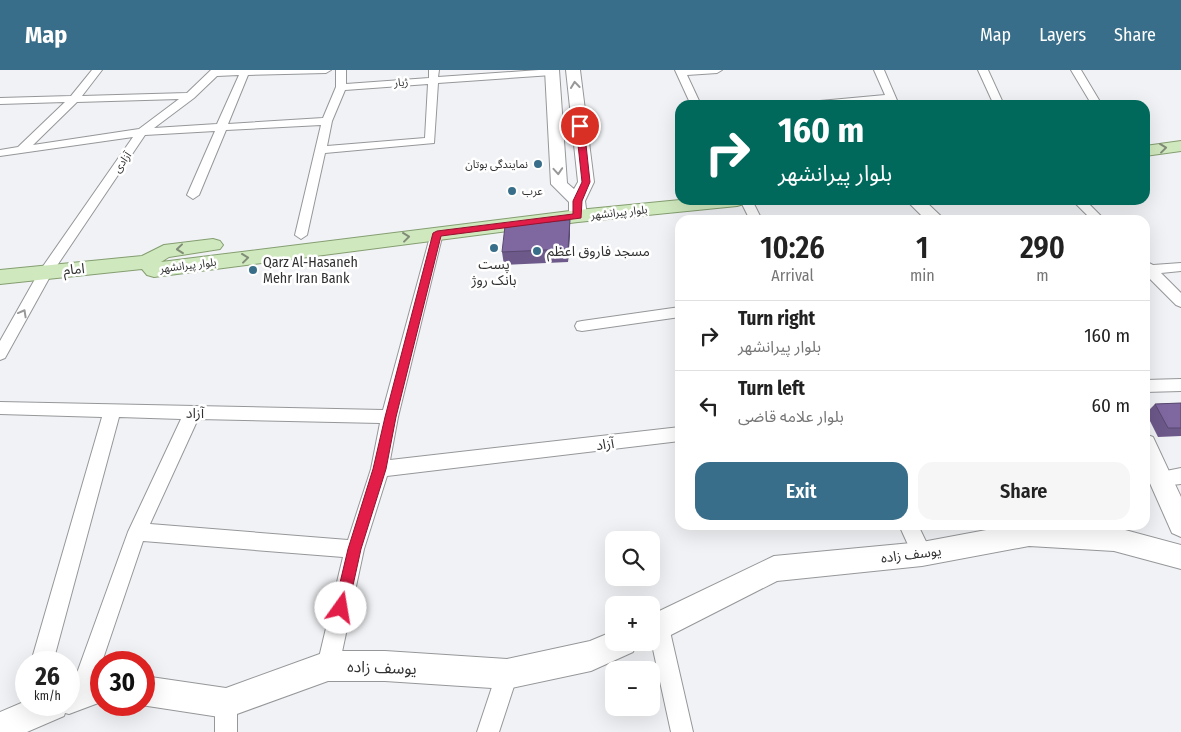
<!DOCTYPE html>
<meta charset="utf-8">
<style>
body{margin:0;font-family:"Fira Sans Condensed","Noto Sans Arabic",sans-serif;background:#f6f6f6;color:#222;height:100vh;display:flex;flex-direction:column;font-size:19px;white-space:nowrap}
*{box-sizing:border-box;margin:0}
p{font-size:16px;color:#767676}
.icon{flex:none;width:28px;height:28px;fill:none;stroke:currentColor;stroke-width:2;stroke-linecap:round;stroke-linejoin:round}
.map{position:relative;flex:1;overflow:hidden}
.details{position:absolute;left:675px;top:145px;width:475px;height:315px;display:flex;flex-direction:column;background:#fff;border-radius:15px;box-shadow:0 5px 20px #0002}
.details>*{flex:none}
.hud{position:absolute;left:675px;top:30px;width:475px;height:105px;border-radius:15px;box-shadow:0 5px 20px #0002;background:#00695c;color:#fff;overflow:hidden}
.buttons{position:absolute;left:605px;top:461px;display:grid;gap:10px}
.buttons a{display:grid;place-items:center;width:55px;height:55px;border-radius:10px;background:#fff;box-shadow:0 5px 20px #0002;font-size:25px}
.speed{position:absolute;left:15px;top:581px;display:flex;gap:10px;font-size:25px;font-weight:700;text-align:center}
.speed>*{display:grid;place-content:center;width:65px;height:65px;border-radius:50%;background:#fff;box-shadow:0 5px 20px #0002;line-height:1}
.speed small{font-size:12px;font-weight:400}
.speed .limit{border:8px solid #d22;background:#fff;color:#111}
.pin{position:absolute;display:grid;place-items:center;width:42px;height:42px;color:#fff;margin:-21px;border:2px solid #fff;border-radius:50%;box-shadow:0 1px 5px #0007}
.me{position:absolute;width:55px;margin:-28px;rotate:13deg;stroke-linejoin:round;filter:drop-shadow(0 0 4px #0008)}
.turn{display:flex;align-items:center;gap:18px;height:105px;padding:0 20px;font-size:22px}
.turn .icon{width:65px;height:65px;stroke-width:2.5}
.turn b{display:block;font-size:35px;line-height:42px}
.eta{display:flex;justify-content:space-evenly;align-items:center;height:85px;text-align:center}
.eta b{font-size:30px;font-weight:600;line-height:35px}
.primary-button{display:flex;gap:10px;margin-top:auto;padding:10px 20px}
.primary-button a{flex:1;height:58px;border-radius:15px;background:#386e89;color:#fff;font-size:20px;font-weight:600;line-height:58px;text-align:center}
.primary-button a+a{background:#f6f6f6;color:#222}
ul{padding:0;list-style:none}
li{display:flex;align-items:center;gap:15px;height:70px;padding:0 20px;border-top:1px solid #e0e0e0}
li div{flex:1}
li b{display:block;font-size:19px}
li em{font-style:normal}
header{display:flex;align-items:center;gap:30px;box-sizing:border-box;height:70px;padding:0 25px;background:#386e89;color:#fff}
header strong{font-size:24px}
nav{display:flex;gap:28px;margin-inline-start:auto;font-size:18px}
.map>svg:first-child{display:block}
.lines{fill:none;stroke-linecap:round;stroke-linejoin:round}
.street-casing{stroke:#959799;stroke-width:2}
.secondary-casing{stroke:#959799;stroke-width:2}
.primary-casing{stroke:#849e70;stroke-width:2}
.street{fill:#fff;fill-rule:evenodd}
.secondary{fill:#fff;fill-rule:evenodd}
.primary{fill:#d0e8be;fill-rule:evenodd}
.wall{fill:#6d598a}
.shaded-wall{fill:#594970}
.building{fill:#7f68a0;stroke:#594970}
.oneway{stroke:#989898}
.oneway2{stroke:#808c78}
.route{fill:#e11d48;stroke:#92132f}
.poi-dot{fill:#386e89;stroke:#fff;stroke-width:2}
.labels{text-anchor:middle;stroke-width:5;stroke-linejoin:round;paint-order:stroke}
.far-street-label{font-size:11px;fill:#313132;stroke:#fff}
.far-poi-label{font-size:11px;fill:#313132;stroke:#fff;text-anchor:end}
.poi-label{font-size:14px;fill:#313132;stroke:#fff;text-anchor:start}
.street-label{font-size:14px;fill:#313132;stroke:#fff}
.near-street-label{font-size:16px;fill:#313132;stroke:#fff}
</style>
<header>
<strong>Map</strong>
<nav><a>Map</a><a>Layers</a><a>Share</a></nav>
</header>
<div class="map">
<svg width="1181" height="662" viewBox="0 0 1181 662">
<rect width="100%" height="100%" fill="#f1f2f5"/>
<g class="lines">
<defs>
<path id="street" d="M92 0H102L82 26 187 23 211 0H331L326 3 248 5 228 54 323 48 336 17V0H346V14L429 8V0H439L438 7 539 0H555L557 2 552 5 438 13 434 73 325 83 307 165 301 169 295 165 321 55 226 60 199 125 193 129 187 125 215 61 145 65 52 203 5 288 0 290V271L39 202 133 67 0 86V80L18 77 65 32 0 34V28L71 26ZM239 5 217 54 154 58 194 28 217 6ZM428 14 425 68 327 76 332 51 345 20ZM179 29 139 59 33 75 77 32Z
M675 0H722L717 3 687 5 701 35H691Z
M874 0H884L899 35H889L887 31 841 35H804L809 32 885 25Z
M978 0H988L1004 35H994Z
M1071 0H1081L1102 35H1092Z
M740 130H752L762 150H750Z
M1072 130H1085L1105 150H1092Z
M437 159 443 163 398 347 390 390 680 357V371L387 406 364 479 339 596 336 604 328 607 320 604 317 596 343 487 143 471 88 633 80 636 72 633 69 625 128 462 181 349 119 347 53 592H31L102 347 0 344V332L383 340 431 163ZM198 349 380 353 371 399 348 470 150 454Z
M1145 191 1153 195 1181 193V201L1161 203 1181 223V237L1176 235 1145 204Z
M680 237V247L582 261 577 260 575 256 577 252 582 251Z
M1181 309V321L1145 322V310Z
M1181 398V414L1162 416 1156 413 1153 408 1156 403Z
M899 455H918L932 484 929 490 922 493 915 490Z
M659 547 666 550 669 557 693 662H671L651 570V551Z
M507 593 515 596 518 604 499 662H477L499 596Z
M226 622 234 625 237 633V662H215V633L218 625Z"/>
<path id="secondary" d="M545 0H559L567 113 574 119 578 112 566 0H580L594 112 585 131 587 146 584 150H572L569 146V132L551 114Z
M906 130H924L945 150H926Z
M1145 364 1153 367 1181 427V467L1172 463 1145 402Z
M1013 455 1114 457 1181 475V499L1114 481 1029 476 922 496 777 511 661 570 651 574 647 572H651V545L774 486 922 472Z
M614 561V572H637L633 582 591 601 507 619 385 611H328L226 648 141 635H144V606L226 618 328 581H385L507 589 590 571Z
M101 602V632L69 644 65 643 64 646 27 662H0V642L26 631V635H69V614Z"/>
<path id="primary" d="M1181 71V81L1145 86V76Z
M680 130H746L744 134 737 136 578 152 154 207 147 205 142 199 0 214V200L142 186 164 175 213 169 220 171 223 175 220 179 169 187 161 192 578 140Z"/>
</defs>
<use href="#street" class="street-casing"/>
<use href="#secondary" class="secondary-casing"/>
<use href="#primary" class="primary-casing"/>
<use href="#street" class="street"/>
<use href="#secondary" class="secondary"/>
<use href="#primary" class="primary"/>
</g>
<path class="wall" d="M570 150V163L568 192 504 195 502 182Z
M1181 333V366L1158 367 1146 343 1155 334Z"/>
<path class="shaded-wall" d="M570 150V163L568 192V179Z"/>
<path class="building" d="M570 150 568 179 502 182 505 156Z
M1181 333V358H1168L1155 334Z"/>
<defs><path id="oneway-chevron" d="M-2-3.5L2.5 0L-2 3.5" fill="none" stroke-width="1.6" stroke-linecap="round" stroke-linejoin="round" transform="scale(1.25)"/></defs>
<g class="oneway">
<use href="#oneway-chevron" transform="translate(575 15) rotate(-96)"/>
<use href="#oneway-chevron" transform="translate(558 101) rotate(86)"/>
<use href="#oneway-chevron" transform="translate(23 243) rotate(-61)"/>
</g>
<g class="oneway2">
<use href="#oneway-chevron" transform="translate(1163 78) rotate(-7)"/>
<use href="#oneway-chevron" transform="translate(406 167) rotate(-7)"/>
<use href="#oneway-chevron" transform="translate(180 179) rotate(174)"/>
<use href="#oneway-chevron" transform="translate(245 188) rotate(-7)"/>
</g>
<path class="route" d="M580 54 584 56 590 112 582 131 581 148 441 166 396 347 386 399 361 479 348 538 346 543 341 545 336 543 334 538 348 479 373 399 385 347 433 163 437 161 573 144V131L582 112 576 56Z"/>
<g class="poi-dot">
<circle cx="538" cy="94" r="5"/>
<circle cx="512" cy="121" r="5"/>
<circle cx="494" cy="178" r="5"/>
<circle cx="537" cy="181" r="5"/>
<circle cx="253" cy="200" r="5"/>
</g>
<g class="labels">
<g class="far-street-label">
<text transform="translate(401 12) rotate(-5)" y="4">ژیار</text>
<text transform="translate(122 92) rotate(-55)" y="4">آزادی</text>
<text transform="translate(619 142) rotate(-6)" y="4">بلوار پیرانشهر</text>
<text transform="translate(188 195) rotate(-7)" y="4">بلوار پیرانشهر</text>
</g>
<g class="far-poi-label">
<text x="528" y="98">نمایندگی بوتان</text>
<text x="522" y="125" text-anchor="start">عرب</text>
</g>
<g class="poi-label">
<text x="547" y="186">مسجد فاروق اعظم</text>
<text x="263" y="197">Qarz Al-Hasaneh<tspan x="263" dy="16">Mehr Iran Bank</tspan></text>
<text x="494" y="199" text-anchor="middle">پست<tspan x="494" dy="16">بانک روژ</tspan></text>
</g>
<g class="street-label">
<text transform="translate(74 199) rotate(-5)" y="5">امام</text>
<text transform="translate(195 343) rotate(1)" y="5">آزاد</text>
<text transform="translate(605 374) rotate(-8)" y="5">آزاد</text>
<text transform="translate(911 484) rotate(-7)" y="5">یوسف زاده</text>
</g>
<g class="near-street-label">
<text transform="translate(382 597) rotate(2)" y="6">یوسف زاده</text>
</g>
</g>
</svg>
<div class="buttons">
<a><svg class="icon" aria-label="search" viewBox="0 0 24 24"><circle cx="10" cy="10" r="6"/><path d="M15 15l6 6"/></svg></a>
<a>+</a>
<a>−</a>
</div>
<div class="speed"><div>26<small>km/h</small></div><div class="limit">30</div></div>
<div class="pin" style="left:580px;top:56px;background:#d93025"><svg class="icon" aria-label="arrive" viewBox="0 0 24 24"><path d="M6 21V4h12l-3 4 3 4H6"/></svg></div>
<svg class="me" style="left:341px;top:538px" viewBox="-20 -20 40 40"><circle r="19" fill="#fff"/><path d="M0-13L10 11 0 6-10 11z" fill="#e11d48"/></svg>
<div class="hud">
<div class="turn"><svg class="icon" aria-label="right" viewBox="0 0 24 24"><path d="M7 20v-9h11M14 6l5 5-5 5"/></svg><div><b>160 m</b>بلوار پیرانشهر</div></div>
</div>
<section class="details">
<div class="eta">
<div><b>10:26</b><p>Arrival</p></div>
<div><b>1</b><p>min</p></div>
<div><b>290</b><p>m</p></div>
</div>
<ul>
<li><svg class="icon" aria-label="right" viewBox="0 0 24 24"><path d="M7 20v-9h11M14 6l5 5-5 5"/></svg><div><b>Turn right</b><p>بلوار پیرانشهر</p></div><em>160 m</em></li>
<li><svg class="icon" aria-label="left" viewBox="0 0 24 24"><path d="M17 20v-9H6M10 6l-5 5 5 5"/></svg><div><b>Turn left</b><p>بلوار علامه قاضی</p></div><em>60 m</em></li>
</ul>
<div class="primary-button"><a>Exit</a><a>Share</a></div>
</section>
</div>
